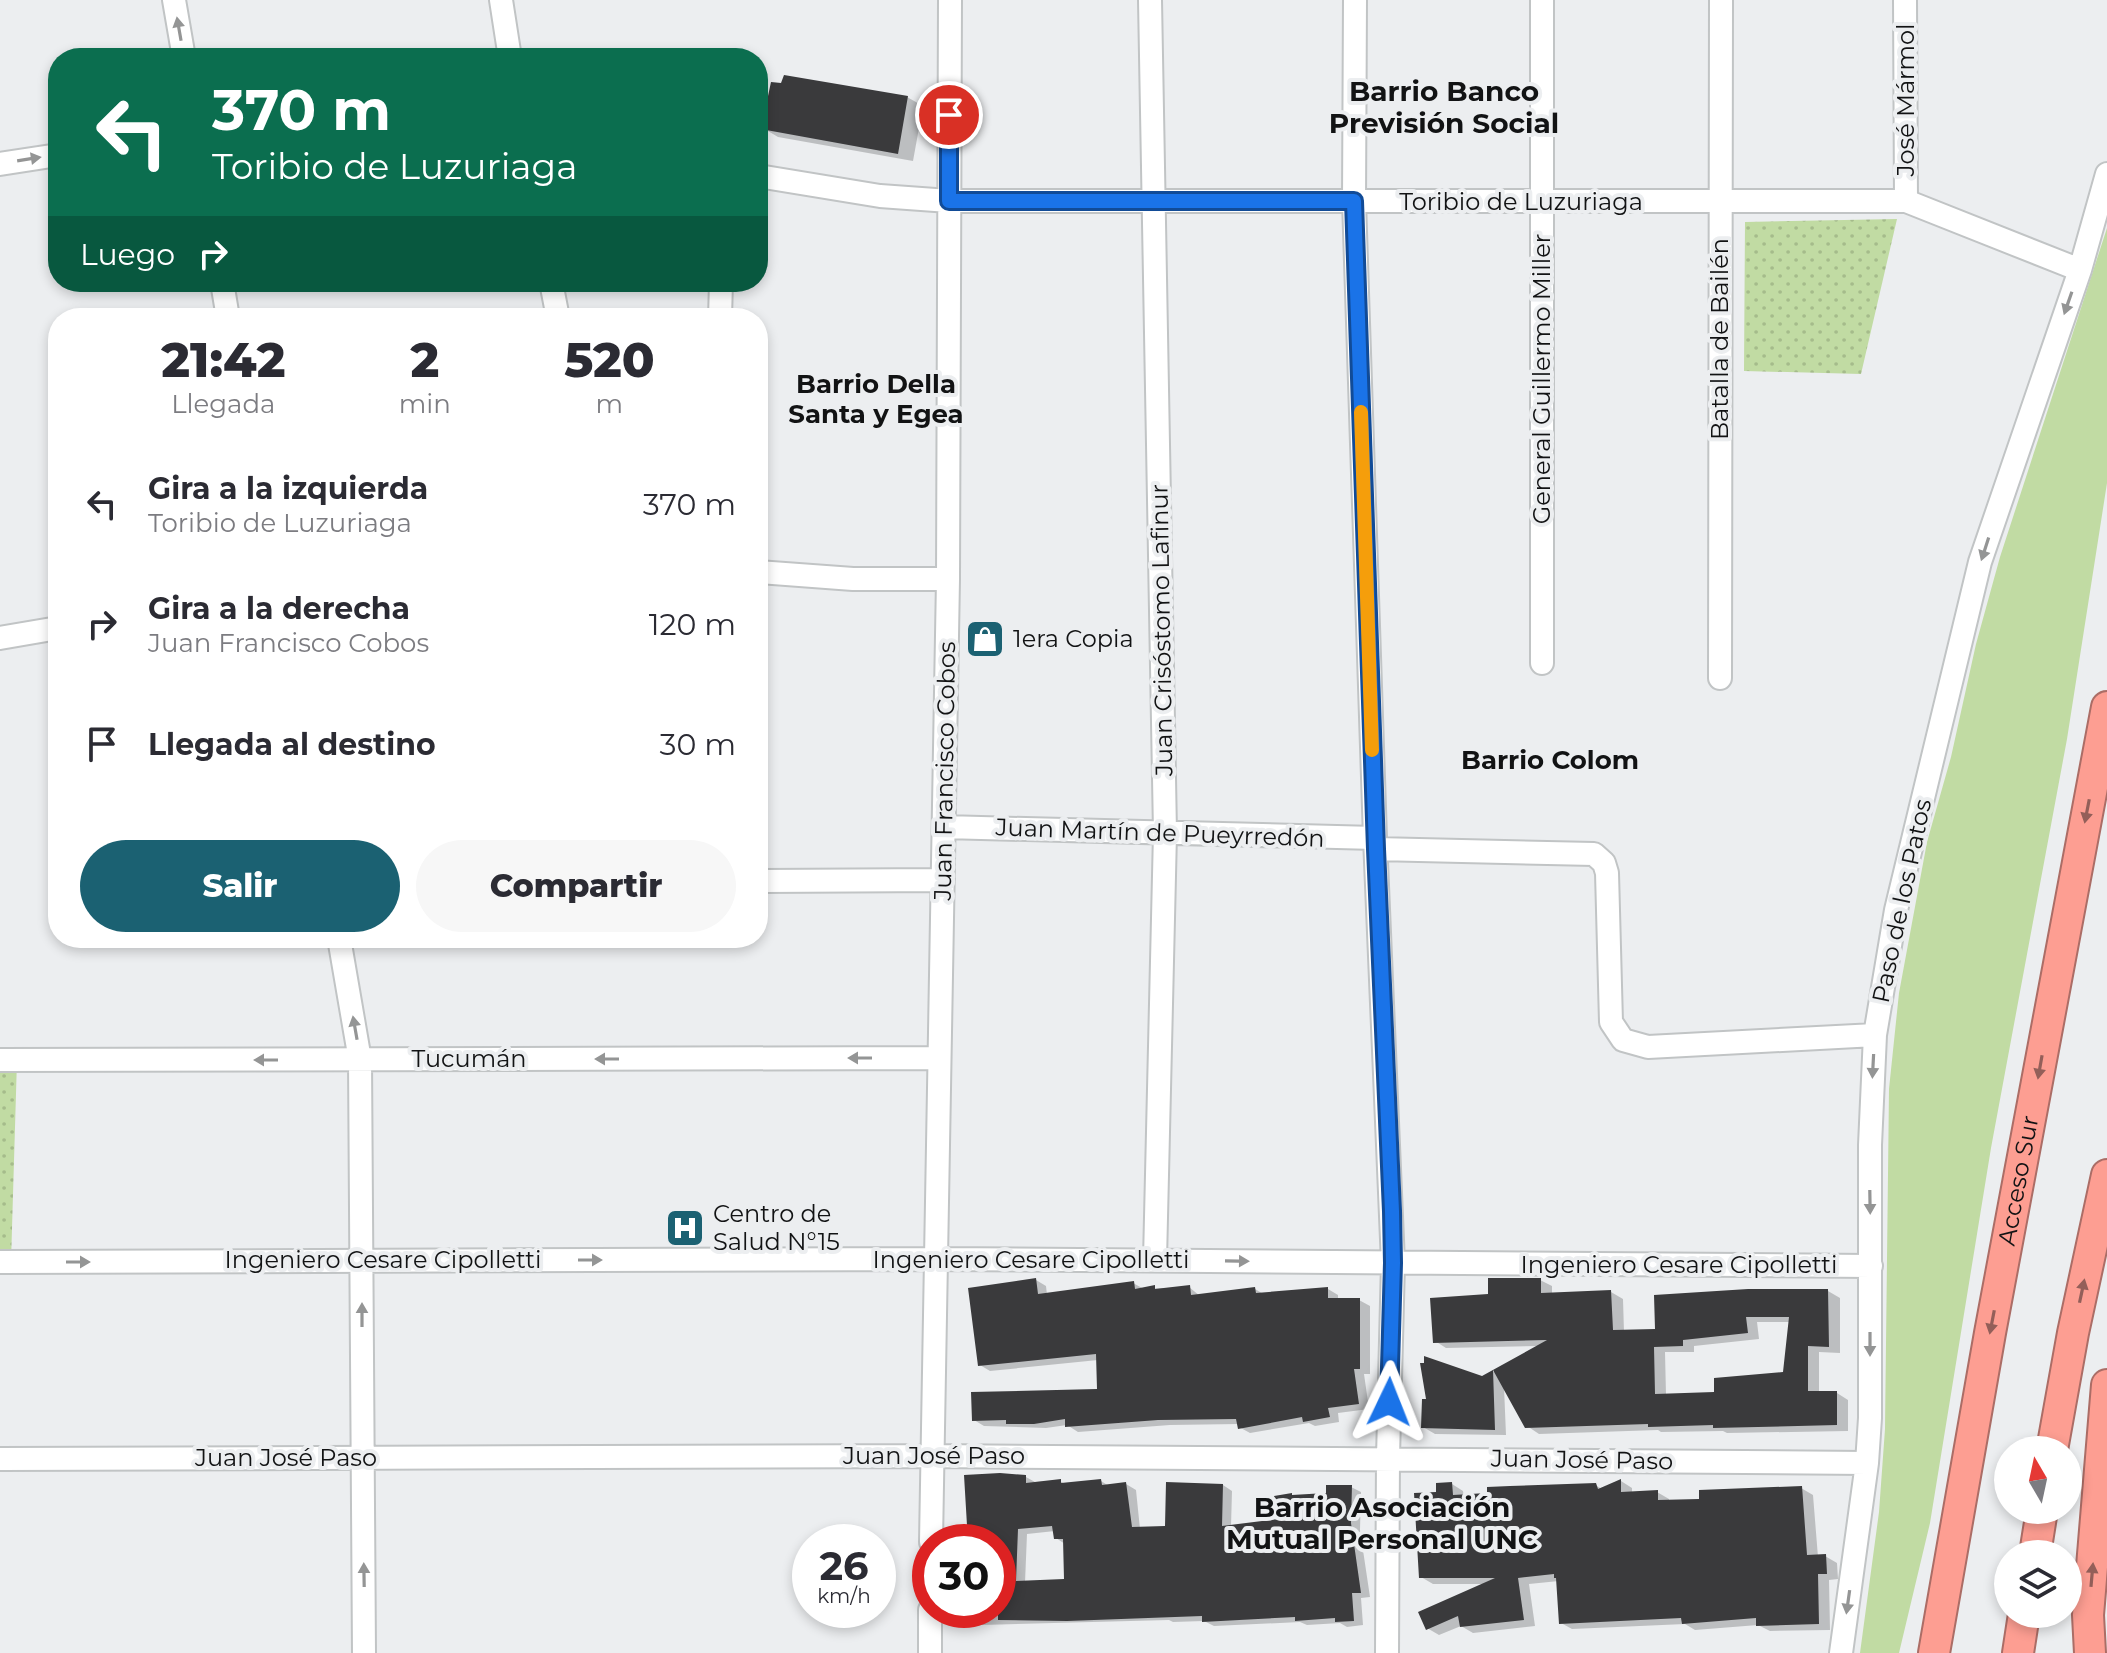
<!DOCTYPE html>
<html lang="es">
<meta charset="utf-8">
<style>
body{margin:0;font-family:Montserrat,sans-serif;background:#f7f7f7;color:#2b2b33;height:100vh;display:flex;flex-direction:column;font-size:30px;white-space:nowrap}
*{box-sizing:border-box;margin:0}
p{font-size:26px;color:#7c7c81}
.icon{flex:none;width:44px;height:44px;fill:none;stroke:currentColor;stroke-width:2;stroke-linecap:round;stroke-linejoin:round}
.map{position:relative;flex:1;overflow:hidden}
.drawer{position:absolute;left:48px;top:308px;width:720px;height:640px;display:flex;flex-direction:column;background:#fff;border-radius:32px;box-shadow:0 4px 12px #0003}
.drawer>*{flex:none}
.banner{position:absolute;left:48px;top:48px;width:720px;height:244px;border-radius:32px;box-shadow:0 4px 12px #0003;background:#0b6e4f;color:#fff;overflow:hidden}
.needle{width:52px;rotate:351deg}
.buttons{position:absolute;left:1994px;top:1436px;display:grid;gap:16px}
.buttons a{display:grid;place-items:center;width:88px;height:88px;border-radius:50%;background:#fff;box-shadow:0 4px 12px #0003;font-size:40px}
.speed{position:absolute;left:792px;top:1524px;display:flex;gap:16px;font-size:40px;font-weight:700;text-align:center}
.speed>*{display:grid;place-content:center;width:104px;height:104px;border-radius:50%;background:#fff;box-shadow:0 4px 12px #0003;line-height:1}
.speed small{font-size:20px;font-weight:400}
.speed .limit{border:12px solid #d22;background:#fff;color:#111}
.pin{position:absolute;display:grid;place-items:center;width:68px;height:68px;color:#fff;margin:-34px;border:4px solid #fff;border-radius:50%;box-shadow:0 2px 8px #0007}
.me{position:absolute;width:88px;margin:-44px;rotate:2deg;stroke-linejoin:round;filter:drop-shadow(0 0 6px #0008)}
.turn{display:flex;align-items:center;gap:28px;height:168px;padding:0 32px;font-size:36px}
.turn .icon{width:104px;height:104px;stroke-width:2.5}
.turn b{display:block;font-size:56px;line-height:68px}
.then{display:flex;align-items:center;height:76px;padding:0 32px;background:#0003;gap:16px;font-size:30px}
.eta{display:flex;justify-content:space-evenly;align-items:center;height:136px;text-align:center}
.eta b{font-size:48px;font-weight:800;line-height:56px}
.action{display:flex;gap:16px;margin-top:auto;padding:16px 32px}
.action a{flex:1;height:92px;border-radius:48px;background:#1b6172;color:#fff;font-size:32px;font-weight:800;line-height:92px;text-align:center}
.action a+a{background:#f7f7f7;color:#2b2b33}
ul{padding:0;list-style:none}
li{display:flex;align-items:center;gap:24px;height:120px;padding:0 32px}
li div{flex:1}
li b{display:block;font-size:30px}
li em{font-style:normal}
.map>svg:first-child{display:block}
.grass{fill:#c1dba3}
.park{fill:url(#park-dots)}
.shadow{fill:#0003;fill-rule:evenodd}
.building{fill:#3a3a3c;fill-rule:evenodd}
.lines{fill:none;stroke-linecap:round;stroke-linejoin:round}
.minor-casing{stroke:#c1c4c5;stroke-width:26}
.highway-casing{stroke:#ab6d66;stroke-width:34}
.minor{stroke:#fff;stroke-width:22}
.highway{stroke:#fd9e92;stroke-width:30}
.oneway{fill:#949595}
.oneway2{fill:#935f59}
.route-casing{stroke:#114b97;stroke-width:20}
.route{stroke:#1a73e8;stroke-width:14}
.slow{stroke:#f59e0b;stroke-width:14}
.labels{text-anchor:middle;stroke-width:8;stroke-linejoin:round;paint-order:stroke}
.street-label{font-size:24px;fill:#121314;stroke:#eceef0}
.poi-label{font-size:24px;fill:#121314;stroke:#eceef0;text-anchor:start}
.neighbourhood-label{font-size:26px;font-weight:bold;fill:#121314;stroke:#eceef0}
.quarter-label{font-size:28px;font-weight:bold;fill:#121314;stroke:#eceef0}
</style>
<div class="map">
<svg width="2107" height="1653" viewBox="0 0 2107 1653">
<defs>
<pattern id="park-dots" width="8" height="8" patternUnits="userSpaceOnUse" patternTransform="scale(2)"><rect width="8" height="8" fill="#c1dba3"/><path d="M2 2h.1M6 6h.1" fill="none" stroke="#a5bb8b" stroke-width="1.8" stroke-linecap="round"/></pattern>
</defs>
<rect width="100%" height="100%" fill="#eceef0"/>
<path class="grass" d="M2107 228V483L2067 739 1991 1148 1930 1523 1899 1653H1860L1879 1512 1885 1429 1889 1089 1899 993 1927 842 1951 757 1976 644 2000 557Z"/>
<path class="park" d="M1897 219 1861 374 1744 371 1745 222Z
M0 1060H17L11 1262H0Z"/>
<path class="shadow" d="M907 97 923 106 913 161 778 137 763 128Z
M1036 1280 1046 1286 1047 1295 1133 1283 1144 1289 1189 1287 1200 1296 1255 1289 1265 1295 1328 1289 1338 1295V1300H1359L1370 1306V1374H1364L1369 1409 1338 1413 1339 1422 1315 1426 1309 1423 1250 1433 1239 1427V1424L1170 1425 1078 1432 1067 1425 1046 1428 984 1426 974 1420 1100 1391 1098 1360 990 1371 980 1365Z
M1540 1280 1552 1286V1294L1611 1292 1623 1299 1624 1332 1657 1331 1828 1291 1840 1298V1353L1819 1352V1393H1837L1848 1400V1431L1727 1433 1723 1431 1661 1432 1658 1430 1539 1434 1527 1426 1504 1387 1506 1435 1435 1434 1423 1427 1482 1378 1540 1346 1446 1348 1435 1341 1490 1296ZM1757 1322H1790L1785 1374 1716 1394 1666 1395 1665 1352H1694V1346L1759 1339Z
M1026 1477 1035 1482 1060 1481 1066 1485 1101 1481 1109 1486 1126 1484 1136 1490 1140 1529 1167 1528 1223 1485 1232 1491 1231 1527 1280 1521 1328 1495 1351 1487 1361 1492 1360 1530 1370 1597 1361 1598 1363 1625 1347 1627 1340 1623 1307 1625 1300 1622 1214 1626 1204 1621 1173 1622 1169 1620 982 1625 972 1620 971 1610H998V1542H969ZM1055 1531 1056 1538 1065 1544 1066 1581 1025 1583 1027 1534Z
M1621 1481 1632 1488V1493L1657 1492 1669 1499V1502L1701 1501 1801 1488 1813 1495 1818 1557 1825 1556 1837 1563 1838 1579 1829 1580 1830 1630 1770 1631 1758 1625 1695 1630 1685 1624 1572 1629 1561 1623 1559 1581 1529 1584 1535 1626 1473 1633 1461 1626 1439 1635 1427 1628 1487 1584H1433L1421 1577 1438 1494 1452 1484 1463 1491 1464 1497 1595 1485 1602 1489Z"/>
<path class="building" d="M784 75 908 96 898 154 761 129 771 82 781 83Z
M1036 1278 1038 1294 1134 1281 1135 1289 1155 1285V1289L1190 1285 1191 1295 1255 1287 1256 1293 1328 1287V1298H1360V1369H1354L1359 1404 1328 1408 1330 1417 1303 1422 1302 1417 1238 1429 1236 1419 1158 1420 1065 1427V1419L1034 1424H1006V1420L972 1421 971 1392 1097 1389 1096 1354 978 1366 968 1288Z
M1488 1278H1541V1293L1611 1290 1613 1330 1655 1329 1654 1295 1748 1289H1828L1829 1347 1808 1346V1391H1837V1425L1713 1428V1425L1648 1427V1424L1525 1428 1493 1370 1495 1430 1421 1428 1422 1399H1426L1420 1363H1424V1356L1482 1376 1547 1340 1433 1343 1430 1298 1488 1294ZM1746 1317H1789L1783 1372 1714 1378V1392L1655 1394 1654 1347 1683 1346V1340L1748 1333Z
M1000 1473 1026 1475V1483L1061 1479V1483L1101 1479 1102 1485 1126 1482 1132 1527 1165 1526 1166 1482 1223 1484 1222 1526 1278 1519 1274 1496 1292 1493V1495L1326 1493V1485H1352L1351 1523 1361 1593H1352L1354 1621 1335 1622V1618L1295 1621V1617L1202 1622V1616L1067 1621 998 1620V1542H968L964 1475ZM1052 1526 1054 1539H1063L1064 1579 1016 1581 1018 1529Z
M1621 1479V1492L1658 1490V1500L1699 1499V1490L1802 1486 1807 1555 1826 1554 1827 1574H1818L1819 1624 1756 1626V1618L1682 1624 1681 1618 1559 1624 1556 1578H1554V1574L1518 1578 1524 1620 1460 1627 1458 1616 1426 1630 1418 1612 1495 1578H1419L1414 1493 1436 1492V1483L1452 1482 1453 1495 1487 1493V1487L1510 1486 1596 1483 1598 1489Z"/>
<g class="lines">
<defs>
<path id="minor" d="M174 0 184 58
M501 0 510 58
M1150 0 1165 833 1155 1260
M1355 0 1354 201 1375 838 1393 1263 1388 1457 1387 1653
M1905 0 1906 201
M0 164 58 155
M758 176 880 196 949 201H1906L2080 270
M222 282 228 318
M551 282 558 318
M720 318 721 282
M758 572 853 579H948
M0 638 58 628
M1542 663V0
M1720 678 1721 0
M944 827 1375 838
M1376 849 1594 854 1604 863 1607 873 1611 1022 1623 1040 1648 1047 1875 1035
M758 881 943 880
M339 938 360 1060 364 1653
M0 1060 938 1058
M0 1262 935 1259 1871 1266
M0 1459 932 1456 1867 1463
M931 1542 948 579 950 0
M930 1653V1610
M1841 1653 1867 1463 1870 1418V1145L1875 1035 1896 910 1980 562 2080 270 2107 174"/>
<g id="highway">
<path d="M2052 1450 2073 1333 2107 1175"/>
<path d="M2035 1554 2042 1510"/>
<path id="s1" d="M1934 1653 1990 1333 2107 707"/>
<path d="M2018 1653 2024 1614"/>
<path d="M2090 1653 2088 1615 2107 1385"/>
</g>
</defs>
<use href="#minor" class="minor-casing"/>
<use href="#highway" class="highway-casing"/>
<use href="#minor" class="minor"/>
<use href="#highway" class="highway"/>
</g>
<defs><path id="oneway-solid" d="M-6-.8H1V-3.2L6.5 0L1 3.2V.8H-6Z" transform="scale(2)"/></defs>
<g class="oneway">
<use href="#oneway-solid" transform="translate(179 29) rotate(-100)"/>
<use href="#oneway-solid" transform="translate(29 159) rotate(-9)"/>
<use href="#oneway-solid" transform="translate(2068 303) rotate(109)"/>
<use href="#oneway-solid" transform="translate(1985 549) rotate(108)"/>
<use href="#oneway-solid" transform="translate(355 1028) rotate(-100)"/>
<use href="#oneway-solid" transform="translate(860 1058) rotate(180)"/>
<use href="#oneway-solid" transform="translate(607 1059) rotate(180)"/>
<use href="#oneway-solid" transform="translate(266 1060) rotate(-180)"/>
<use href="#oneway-solid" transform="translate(1873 1066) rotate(93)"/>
<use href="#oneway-solid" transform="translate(1870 1202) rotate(89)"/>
<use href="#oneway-solid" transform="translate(590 1260)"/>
<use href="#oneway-solid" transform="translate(1237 1261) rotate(1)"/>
<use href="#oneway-solid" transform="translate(78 1262)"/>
<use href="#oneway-solid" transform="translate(362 1315) rotate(-90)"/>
<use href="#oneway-solid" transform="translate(1870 1344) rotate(90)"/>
<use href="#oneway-solid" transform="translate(364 1575) rotate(-91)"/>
<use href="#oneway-solid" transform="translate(1848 1602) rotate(98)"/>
</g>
<g class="oneway2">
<use href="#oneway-solid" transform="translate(2087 811) rotate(101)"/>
<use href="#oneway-solid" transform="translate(2040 1067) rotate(100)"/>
<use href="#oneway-solid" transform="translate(2082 1291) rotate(-78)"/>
<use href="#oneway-solid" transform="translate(1992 1322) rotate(101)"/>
<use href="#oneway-solid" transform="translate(2092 1575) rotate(-85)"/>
</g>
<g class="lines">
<defs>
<path id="route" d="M949 115V201H1354L1376 849 1392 1211 1393 1263 1389 1402"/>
</defs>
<use href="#route" class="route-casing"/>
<use href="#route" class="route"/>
<path class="slow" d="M1361 412 1372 750"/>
</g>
<defs>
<symbol id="shop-square" viewBox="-11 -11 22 22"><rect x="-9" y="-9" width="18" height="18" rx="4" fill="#1b6172" stroke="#eceef0"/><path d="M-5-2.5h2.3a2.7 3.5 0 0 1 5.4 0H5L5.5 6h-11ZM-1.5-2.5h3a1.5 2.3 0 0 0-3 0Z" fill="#fff"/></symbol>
<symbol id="hospital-square" viewBox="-11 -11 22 22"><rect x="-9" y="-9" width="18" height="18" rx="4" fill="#1b6172" stroke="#eceef0"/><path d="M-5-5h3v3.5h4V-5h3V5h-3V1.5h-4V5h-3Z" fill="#fff"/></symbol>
</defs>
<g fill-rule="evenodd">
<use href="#shop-square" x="963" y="617" width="44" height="44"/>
<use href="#hospital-square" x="663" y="1206" width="44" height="44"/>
</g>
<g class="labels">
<g class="street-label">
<text transform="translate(1906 100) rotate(-90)" y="8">José Mármol</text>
<text x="1521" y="210">Toribio de Luzuriaga</text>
<text transform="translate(1720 339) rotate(-90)" y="8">Batalla de Bailén</text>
<text transform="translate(1542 379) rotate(-90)" y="8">General Guillermo Miller</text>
<text transform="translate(1162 630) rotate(-91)" y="8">Juan Crisóstomo Lafinur</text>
<text transform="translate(945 771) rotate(-89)" y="8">Juan Francisco Cobos</text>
<text transform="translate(1160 833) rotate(2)" y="8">Juan Martín de Pueyrredón</text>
<text transform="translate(1902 901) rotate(-78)" y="8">Paso de los Patos</text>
<text x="469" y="1067">Tucumán</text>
<text dy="8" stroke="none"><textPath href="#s1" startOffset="480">Acceso Sur</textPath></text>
<text x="383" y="1268">Ingeniero Cesare Cipolletti</text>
<text x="1031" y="1268">Ingeniero Cesare Cipolletti</text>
<text x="1679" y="1273">Ingeniero Cesare Cipolletti</text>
<text x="934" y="1464">Juan José Paso</text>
<text x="286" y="1466">Juan José Paso</text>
<text transform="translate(1582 1460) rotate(1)" y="8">Juan José Paso</text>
</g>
<g class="poi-label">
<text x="1013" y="647">1era Copia</text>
<text x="713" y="1222">Centro de<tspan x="713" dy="28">Salud N°15</tspan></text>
</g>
<g class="neighbourhood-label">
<text x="876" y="393">Barrio Della<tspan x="876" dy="30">Santa y Egea</tspan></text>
<text x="1550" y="769">Barrio Colom</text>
</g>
<g class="quarter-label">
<text x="1444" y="101">Barrio Banco<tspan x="1444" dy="32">Previsión Social</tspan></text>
<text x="1382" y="1517">Barrio Asociación<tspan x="1382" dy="32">Mutual Personal UNC</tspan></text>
</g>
</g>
</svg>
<div class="buttons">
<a><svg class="needle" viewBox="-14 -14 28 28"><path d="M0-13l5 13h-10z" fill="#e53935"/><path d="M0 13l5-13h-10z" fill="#7c7c81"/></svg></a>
<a><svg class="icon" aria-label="layers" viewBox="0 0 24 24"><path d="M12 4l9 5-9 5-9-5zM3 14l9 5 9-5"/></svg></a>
</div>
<div class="speed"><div>26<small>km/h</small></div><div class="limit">30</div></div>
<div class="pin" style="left:949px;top:115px;background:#d93025"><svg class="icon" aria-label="arrive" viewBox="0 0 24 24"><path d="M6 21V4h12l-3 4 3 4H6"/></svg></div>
<svg class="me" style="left:1389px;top:1402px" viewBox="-20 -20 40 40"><path d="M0-17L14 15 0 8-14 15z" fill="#1a73e8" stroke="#fff" stroke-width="4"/></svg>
<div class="banner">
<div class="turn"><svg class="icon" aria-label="left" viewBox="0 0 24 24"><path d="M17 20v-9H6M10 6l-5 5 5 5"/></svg><div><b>370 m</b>Toribio de Luzuriaga</div></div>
<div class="then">Luego<svg class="icon" aria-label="right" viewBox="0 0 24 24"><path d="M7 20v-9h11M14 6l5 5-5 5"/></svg></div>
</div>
<section class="drawer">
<div class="eta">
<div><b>21:42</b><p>Llegada</p></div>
<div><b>2</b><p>min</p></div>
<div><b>520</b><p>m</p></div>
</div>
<ul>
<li><svg class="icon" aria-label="left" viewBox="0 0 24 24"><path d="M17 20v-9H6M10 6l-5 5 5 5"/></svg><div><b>Gira a la izquierda</b><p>Toribio de Luzuriaga</p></div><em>370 m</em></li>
<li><svg class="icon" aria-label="right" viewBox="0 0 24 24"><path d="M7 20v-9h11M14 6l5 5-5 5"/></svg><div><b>Gira a la derecha</b><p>Juan Francisco Cobos</p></div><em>120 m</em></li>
<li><svg class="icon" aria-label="arrive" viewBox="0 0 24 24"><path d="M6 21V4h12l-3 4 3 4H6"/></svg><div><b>Llegada al destino</b></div><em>30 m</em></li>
</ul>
<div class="action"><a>Salir</a><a>Compartir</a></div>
</section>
</div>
